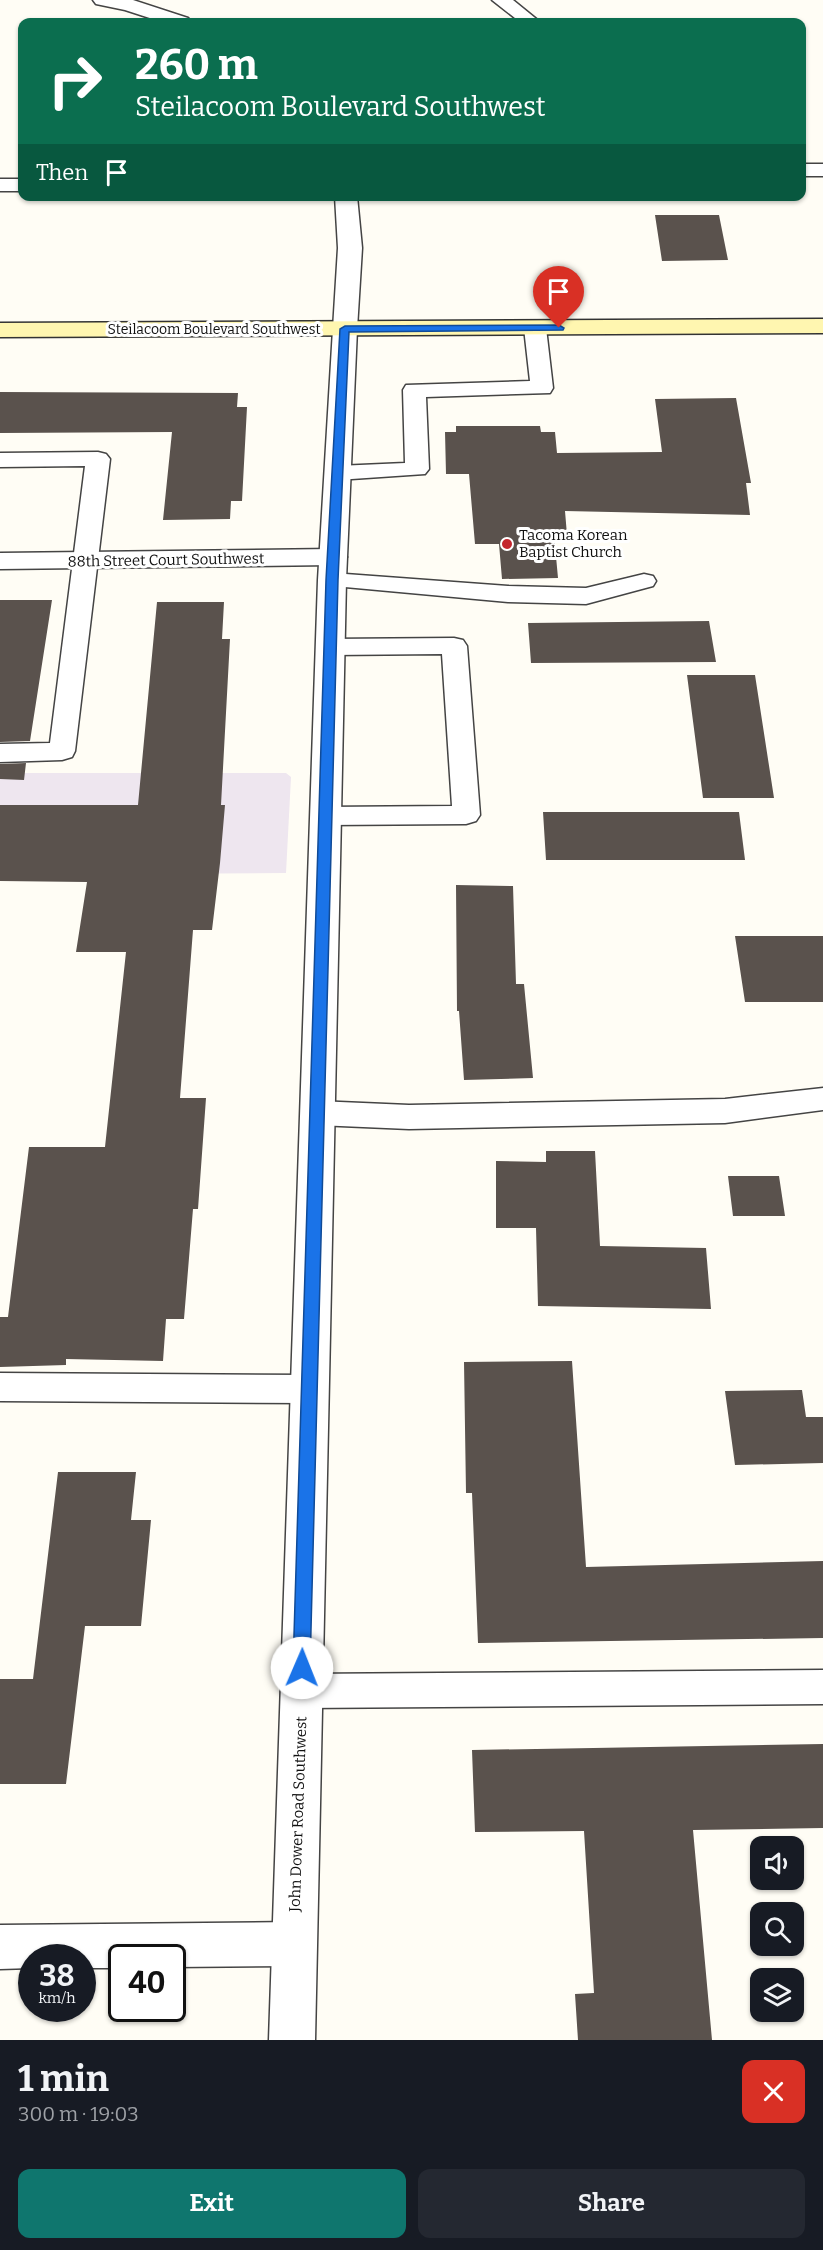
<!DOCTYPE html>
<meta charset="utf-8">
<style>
body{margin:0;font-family:Bitter,serif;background:#242831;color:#f1f3f6;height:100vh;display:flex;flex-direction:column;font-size:22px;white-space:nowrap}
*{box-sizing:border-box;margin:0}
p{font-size:20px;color:#9ea1a6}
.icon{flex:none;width:33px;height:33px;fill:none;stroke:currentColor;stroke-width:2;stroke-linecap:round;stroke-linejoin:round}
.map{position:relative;height:2040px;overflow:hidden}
.sheet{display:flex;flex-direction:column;background:#171b24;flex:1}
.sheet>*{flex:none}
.hud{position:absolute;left:18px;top:18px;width:788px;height:183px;border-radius:12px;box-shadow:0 2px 4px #0004;background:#0b6e4f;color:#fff;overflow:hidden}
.fabs{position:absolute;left:750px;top:1836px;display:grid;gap:12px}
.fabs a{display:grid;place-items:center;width:54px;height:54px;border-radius:12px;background:#171b24;box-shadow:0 2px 4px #0004;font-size:30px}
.speed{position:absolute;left:18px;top:1944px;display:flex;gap:12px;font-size:30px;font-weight:700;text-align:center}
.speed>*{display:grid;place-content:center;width:78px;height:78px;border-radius:50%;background:#171b24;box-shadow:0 2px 4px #0004;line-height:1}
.speed small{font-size:15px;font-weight:400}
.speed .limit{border:3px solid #111;border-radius:9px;background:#fff;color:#111}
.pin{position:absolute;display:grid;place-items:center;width:51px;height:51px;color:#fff;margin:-62px -26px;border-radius:50% 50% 50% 0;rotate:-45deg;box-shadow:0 0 6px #0007}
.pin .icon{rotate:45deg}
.me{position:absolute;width:66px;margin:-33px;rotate:1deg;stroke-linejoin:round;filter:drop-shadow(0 0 4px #0008)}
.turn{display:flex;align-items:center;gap:21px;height:126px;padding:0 18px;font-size:27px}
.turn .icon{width:78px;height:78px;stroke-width:2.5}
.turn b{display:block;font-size:42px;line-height:51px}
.then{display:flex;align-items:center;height:57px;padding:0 18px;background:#0003;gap:12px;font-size:22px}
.round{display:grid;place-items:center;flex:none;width:63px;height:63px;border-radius:12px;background:#242831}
.headline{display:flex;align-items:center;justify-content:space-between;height:102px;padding:0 18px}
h1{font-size:36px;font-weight:700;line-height:45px}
.button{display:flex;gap:12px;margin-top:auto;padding:12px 18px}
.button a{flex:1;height:69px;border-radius:12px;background:#0f766e;color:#fff;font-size:24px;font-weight:700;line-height:69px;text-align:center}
.button a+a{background:#242831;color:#f1f3f6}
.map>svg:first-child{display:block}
.industrial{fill:#eee6ef}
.building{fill:#5a524d}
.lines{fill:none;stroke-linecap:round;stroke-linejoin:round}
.service-casing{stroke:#444;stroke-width:3}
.minor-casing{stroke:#444;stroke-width:3}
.tertiary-casing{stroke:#444;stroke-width:3}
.secondary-casing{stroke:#333;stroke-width:3}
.service{fill:#fff;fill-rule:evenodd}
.minor{fill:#fff;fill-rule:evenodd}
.tertiary{fill:#fff;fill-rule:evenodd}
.secondary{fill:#fff6b0;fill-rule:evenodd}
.route{fill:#1a73e8;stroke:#114b97;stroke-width:1.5}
.poi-dot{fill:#c4262e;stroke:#fff;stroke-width:2}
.labels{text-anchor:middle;stroke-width:6;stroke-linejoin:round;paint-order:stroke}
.far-street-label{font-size:14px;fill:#111;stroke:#fff}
.poi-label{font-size:15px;fill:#111;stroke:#fff;text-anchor:start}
.street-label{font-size:15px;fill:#111;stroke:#fff}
</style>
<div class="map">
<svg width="823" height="2040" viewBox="0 0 823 2040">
<rect width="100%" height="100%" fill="#fffdf5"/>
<path class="industrial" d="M0 773H286L291 777 286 873 0 875Z"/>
<path class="building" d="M655 215H719L728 260 662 261Z
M0 392 238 393 237 407H247L242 501H231L230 519 163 520 172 432 0 433Z
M736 398 751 483H746L750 515 565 511 567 535H554L558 578 502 579 499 544H475L469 474H446L445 432H456V426H540L541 432H555L557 453 662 452 655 399Z
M0 600H52L30 741 0 742Z
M157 602H224L222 639H230L221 805H225L220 863 212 930H193L180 1098H206L198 1209H193L184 1319H166L163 1361 66 1359V1365L0 1367V1317H8L29 1147H105L126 952H76L87 882 0 881V805H138Z
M709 621 716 662 531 663 528 623Z
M687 675H755L774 798H703Z
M26 763 24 780 0 779V764Z
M543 812H739L745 860H546Z
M456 885 513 886 516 984H524L533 1078 464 1080 459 1011H457Z
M735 936H823V1002H745Z
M546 1151H595L600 1246 706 1248 711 1309 538 1306 536 1228H496V1161L546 1162Z
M728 1176H779L785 1216H733Z
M572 1361 586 1567 823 1561V1638L478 1643 472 1493H466L464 1362Z
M802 1390 806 1417H823V1463L735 1465 725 1391Z
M58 1472H136L131 1520H151L141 1626H85L66 1784H0V1679H33Z
M823 1744V1828L693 1830 712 2040H578L575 1994 594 1993 584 1831 475 1832 472 1750Z"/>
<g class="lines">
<defs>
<path id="service" d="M492 0H513L540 22H520Z
M801 164H823V176H801Z
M0 179H22V191H0Z
M535 321 543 323 546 328 553 388 550 393 426 397 429 469 425 474 337 480 329 478 325 473 329 468 337 466 405 463 403 390 406 385 530 381 524 328 527 323Z
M98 452 106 454 110 459 75 751 72 757 62 760 0 762V744L50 743 85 466 0 467V453Z
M332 573 508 586 586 588 644 574 653 576 656 581 653 586 586 604 508 602 323 585 320 580 323 575Z
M454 638 463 640 467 646 480 815 476 821 466 824 325 825 315 822 311 816 315 810 325 807 452 806 442 654 330 655 321 653 317 647 321 641 330 639Z
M823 1088V1110L725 1123 409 1129 317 1125 306 1121 301 1113 306 1105 317 1101 409 1105 725 1099Z
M0 1373 309 1375 321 1379 326 1389 321 1399 309 1403 0 1401Z
M823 1670V1704L301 1708 288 1703 282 1691 288 1679 301 1674Z"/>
<path id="minor" d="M93 0H133L188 18 191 22H162L125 10 96 4Z
M335 196H357L362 248 357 329 354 334 345 336 336 334 333 329 338 248Z
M333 549 343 551 347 557 343 563 333 565 0 569V553Z
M294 1922 310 1929 316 1944 310 1959 294 1966 172 1967V1958H122V1968H82V1958H32V1968L0 1969V1925Z"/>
<path id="tertiary" d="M345 322 354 324 357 329 346 580 315 2040H269L318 580 333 329 336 324Z"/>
<path id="secondary" d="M823 319V333L0 337V323Z"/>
</defs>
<use href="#service" class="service-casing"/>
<use href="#minor" class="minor-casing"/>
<use href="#tertiary" class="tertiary-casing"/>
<use href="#secondary" class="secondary-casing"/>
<use href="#service" class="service"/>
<use href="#minor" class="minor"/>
<use href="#tertiary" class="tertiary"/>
<use href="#secondary" class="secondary"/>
</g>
<path class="route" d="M559 325 564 328 563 330 349 332 338 580 310 1668 308 1674 302 1676 296 1674 293 1668 326 580 340 329 345 326Z"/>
<circle class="poi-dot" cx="507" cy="544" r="6"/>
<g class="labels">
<g class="far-street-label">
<text x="214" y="334">Steilacoom Boulevard Southwest</text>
</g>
<g class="poi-label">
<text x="519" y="540">Tacoma Korean<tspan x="519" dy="17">Baptist Church</tspan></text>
</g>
<g class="street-label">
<text transform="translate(166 560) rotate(-1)" y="5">88th Street Court Southwest</text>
<text transform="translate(298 1814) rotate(-88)" y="5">John Dower Road Southwest</text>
</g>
</g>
</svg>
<div class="fabs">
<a><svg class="icon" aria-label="sound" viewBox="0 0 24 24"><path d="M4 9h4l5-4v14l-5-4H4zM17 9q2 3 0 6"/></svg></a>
<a><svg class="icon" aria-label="search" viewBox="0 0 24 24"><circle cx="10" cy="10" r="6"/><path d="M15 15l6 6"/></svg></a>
<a><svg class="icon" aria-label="layers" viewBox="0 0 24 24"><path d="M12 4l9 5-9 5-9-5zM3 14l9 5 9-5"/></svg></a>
</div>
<div class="speed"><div>38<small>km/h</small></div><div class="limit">40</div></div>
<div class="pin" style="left:559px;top:328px;background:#d93025"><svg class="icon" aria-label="arrive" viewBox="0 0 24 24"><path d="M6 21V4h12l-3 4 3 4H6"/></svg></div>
<svg class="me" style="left:302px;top:1668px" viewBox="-20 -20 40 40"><circle r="19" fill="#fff"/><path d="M0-13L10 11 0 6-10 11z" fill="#1a73e8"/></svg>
<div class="hud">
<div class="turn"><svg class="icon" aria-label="right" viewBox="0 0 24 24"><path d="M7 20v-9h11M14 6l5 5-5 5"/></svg><div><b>260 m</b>Steilacoom Boulevard Southwest</div></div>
<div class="then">Then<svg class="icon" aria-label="arrive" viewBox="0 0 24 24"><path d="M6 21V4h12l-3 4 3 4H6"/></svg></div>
</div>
</div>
<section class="sheet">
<div class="headline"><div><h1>1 min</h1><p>300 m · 19:03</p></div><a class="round" style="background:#d93025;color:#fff"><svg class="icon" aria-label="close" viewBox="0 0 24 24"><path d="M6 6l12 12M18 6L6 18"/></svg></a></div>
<div class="button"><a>Exit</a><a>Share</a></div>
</section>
